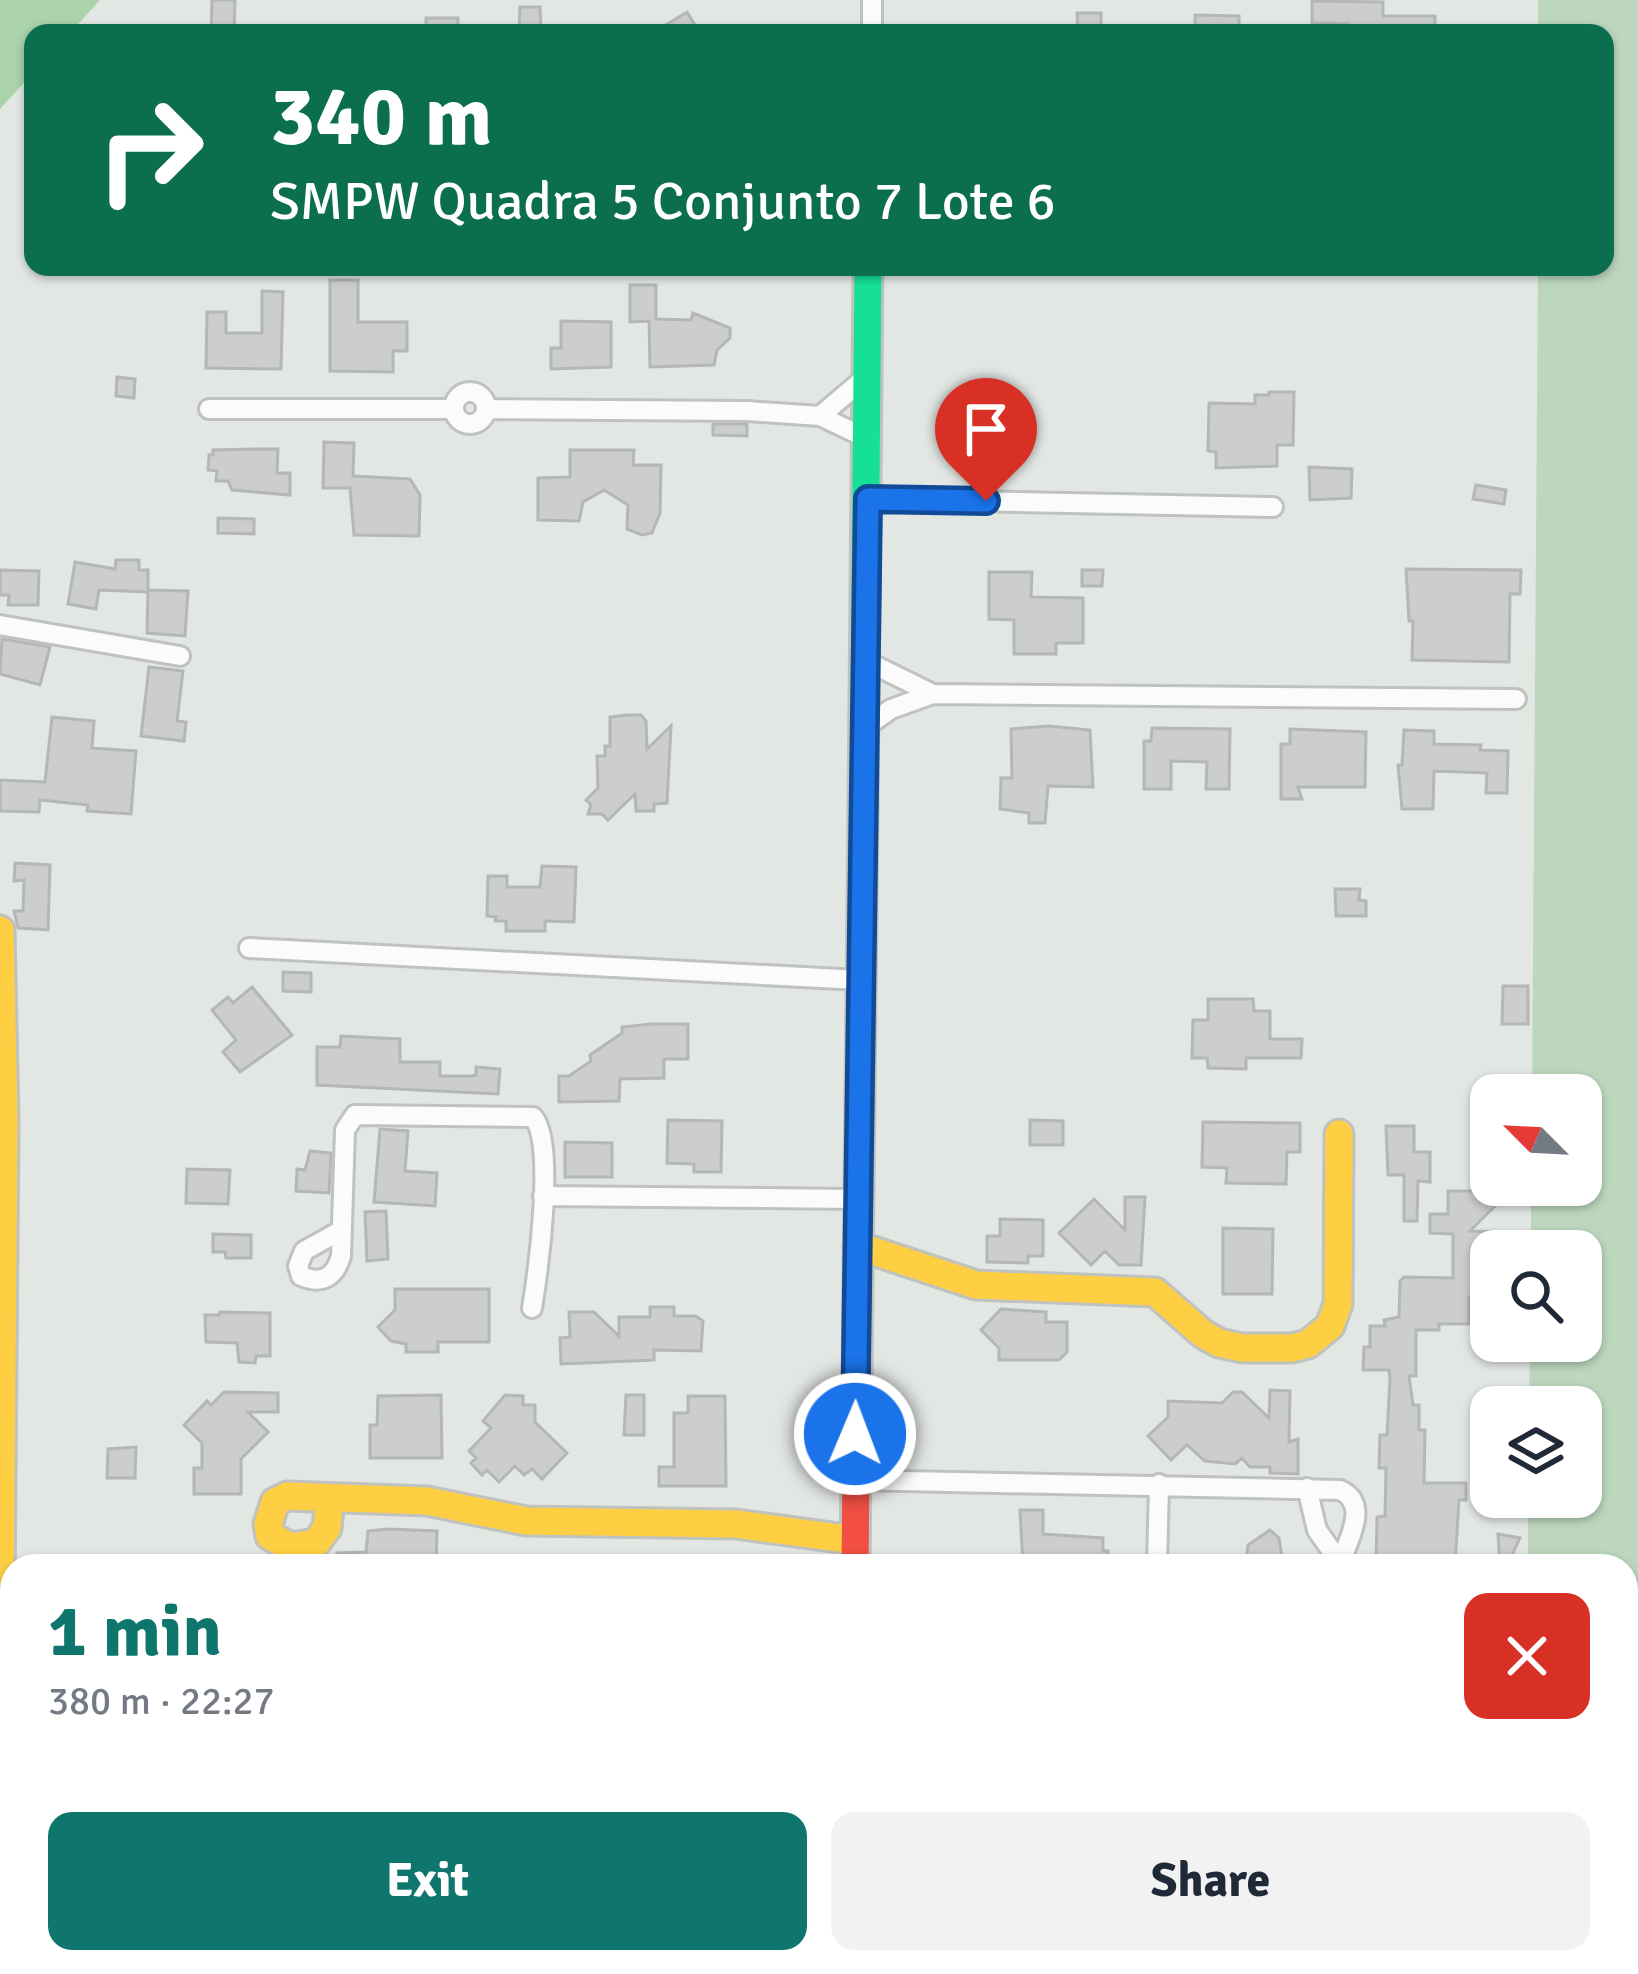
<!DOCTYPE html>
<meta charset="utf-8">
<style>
body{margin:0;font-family:Signika,sans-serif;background:#f2f2f3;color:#1f2937;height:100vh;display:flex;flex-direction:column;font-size:45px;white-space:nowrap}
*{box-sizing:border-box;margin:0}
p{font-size:39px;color:#747a83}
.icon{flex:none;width:66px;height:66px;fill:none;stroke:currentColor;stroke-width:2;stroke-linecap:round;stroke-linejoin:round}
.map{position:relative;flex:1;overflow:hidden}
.panel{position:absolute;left:0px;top:1554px;width:1638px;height:420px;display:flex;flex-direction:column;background:#fff;border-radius:36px 36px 0 0;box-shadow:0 3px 9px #0004}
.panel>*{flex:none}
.guide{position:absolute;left:24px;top:24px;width:1590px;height:252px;border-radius:24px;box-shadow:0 3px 9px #0004;background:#0b6e4f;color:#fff;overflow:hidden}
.needle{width:78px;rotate:294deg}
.buttons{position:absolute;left:1470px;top:1074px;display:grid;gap:24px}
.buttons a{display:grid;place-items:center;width:132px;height:132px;border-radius:24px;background:#fff;box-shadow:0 3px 9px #0004;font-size:60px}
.pin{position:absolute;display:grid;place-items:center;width:102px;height:102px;color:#fff;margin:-123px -51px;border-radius:50% 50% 50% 0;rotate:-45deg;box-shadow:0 0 12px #0007}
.pin .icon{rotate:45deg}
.me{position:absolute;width:132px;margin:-66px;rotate:1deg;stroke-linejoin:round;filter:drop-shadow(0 0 9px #0008)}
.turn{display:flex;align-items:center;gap:42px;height:252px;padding:0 48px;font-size:54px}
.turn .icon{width:156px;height:156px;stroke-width:2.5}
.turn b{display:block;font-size:84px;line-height:102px}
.round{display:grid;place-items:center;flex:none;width:126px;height:126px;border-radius:24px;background:#f2f2f3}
.summary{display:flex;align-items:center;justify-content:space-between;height:204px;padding:0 48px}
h1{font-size:72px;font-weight:800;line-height:90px;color:#0f766e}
.primary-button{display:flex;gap:24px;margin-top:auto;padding:24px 48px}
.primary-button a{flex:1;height:138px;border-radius:24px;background:#0f766e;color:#fff;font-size:48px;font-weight:800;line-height:138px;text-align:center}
.primary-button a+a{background:#f2f2f3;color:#1f2937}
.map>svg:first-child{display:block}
.green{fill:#bdd7be}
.forest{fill:#aad2ab}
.building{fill:#cbcecb;stroke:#b4b7b4;stroke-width:3}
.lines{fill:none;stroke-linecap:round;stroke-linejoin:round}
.street-casing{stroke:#bfc2bf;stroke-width:24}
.fast-casing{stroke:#bfc2bf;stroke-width:33}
.slow-casing{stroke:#bfc2bf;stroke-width:33}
.jam-casing{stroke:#bfc2bf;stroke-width:33}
.street{stroke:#fbfbfb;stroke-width:18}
.fast{stroke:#16e098;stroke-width:27}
.slow{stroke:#ffcf43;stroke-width:27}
.jam{stroke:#f24e42;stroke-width:27}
.route-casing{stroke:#114b97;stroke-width:30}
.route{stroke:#1a73e8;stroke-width:21}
</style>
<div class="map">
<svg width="1638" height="1974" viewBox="0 0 1638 1974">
<rect width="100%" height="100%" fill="#e3e7e3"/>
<path class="green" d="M1538 0H1638V1974L1524 1971V1962H1626V1566H1528V1497H1581V1407H1529L1530 1341H1581V1251H1531V1185H1581V1095H1532L1538 267H1605V33H1538Z"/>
<path class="forest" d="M0 0H100L70 33H33V73L0 109Z"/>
<path class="building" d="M212 0H235L234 33H211Z
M1312 1 1383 2V16H1435V33H1348V24L1312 23Z
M520 7H540L541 28H519Z
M687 12 700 33H652L674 20Z
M1077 13H1101V33H1078Z
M1195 15 1239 16V33H1195Z
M426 18H458V33H426Z
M330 280H358V322H407V351H393V372L330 371Z
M630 285H656V319L691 320 693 313 730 328V338L717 350 714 365 650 367 649 321 630 322Z
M262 291 283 292 281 369 206 368 207 312H226V333H262Z
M561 321 611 322V367L551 369V348H561Z
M117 377 135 379 134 398 116 396Z
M1269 392H1294L1293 445H1277V466L1216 468V452L1208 451 1209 403 1255 404V395H1269Z
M713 424H747V436L713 435Z
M324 442 354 443 353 476 410 479 420 495 419 536 354 535 350 488H323Z
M259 449H278L277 473H290V495L232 490 228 481H216L217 471 208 470 209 455H213V450Z
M570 450H634L633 465H661L660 513 652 533 642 535 627 529 628 505 604 490 583 502 579 521 538 520V478L570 477Z
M1309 467 1352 469 1351 498 1310 500Z
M1476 485 1506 490 1504 504 1473 499Z
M218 518 254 519V534L218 533Z
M116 560H139V570H148V592L99 590 96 609 68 604 75 562 115 569Z
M1406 569 1521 570 1520 594H1510L1509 662 1412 660 1413 621H1409Z
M0 570 39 571 38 605H8L9 595H0Z
M1082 570H1103L1102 586H1082Z
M989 572H1032L1031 597 1083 598V643H1056V654H1014V620L989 619Z
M148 590 188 591 185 636 147 633Z
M2 639 50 647 40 685 0 674Z
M149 667 183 671 177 721 186 722 184 741 141 736Z
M627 715H641L646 721 647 749 671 726 667 803 654 804V811H636L635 794 608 820 602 814H588L591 805 586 800 598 788 597 756H605V746H610V717Z
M52 717 94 721 92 748 136 751 131 814 87 811 88 805 40 800 39 812 0 811V780L45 782Z
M1049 726 1090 730 1093 787 1048 786 1045 823H1029V813L1000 809 1001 778H1012L1011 729Z
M1152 728 1230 729 1229 789H1206L1207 762 1171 761V789H1144V741H1151Z
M1290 729 1366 732 1365 787H1298L1302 799H1281V744H1290Z
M1404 730 1434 731V744L1481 745 1480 750 1508 751 1507 793H1486L1487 773 1434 771 1433 809H1402L1398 765H1402Z
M15 863 50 865 48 930 18 928 14 911H23L24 880 14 881Z
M542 866 576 867 574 922 545 921V931H506V921H495L496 917 487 916 488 876H507V887H540Z
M1335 889H1360L1359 900 1366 901V916H1336Z
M283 972 311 973V992L283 991Z
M1503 986H1528V1024H1502Z
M252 987 292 1035 240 1072 223 1052 236 1040 212 1010 228 997 233 1003Z
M1208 999H1253L1254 1011H1270V1039H1302L1301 1058H1246V1069L1208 1068 1207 1058H1192L1193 1020H1208Z
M651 1024H688V1059H664V1078L620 1079 619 1101 559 1102V1076H569L591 1061 590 1055 622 1033V1027Z
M341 1036 400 1039V1062H440V1076H472L476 1075V1067L500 1069 498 1094 317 1085V1047H340Z
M668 1120 722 1121 721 1172H694V1164L667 1163Z
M1030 1120 1063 1121V1145H1030Z
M1203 1122 1300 1123V1152H1287L1286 1184 1226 1183 1227 1168 1202 1167Z
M1386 1126H1414V1152H1430V1182L1418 1181 1417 1221H1404V1175H1388Z
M380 1129 408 1131 405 1171 437 1173 435 1206 374 1202Z
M565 1142 612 1143V1177H565Z
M310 1151 331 1153 329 1193 296 1191 297 1169 305 1170Z
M187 1169 230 1170 228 1204 186 1203Z
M1483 1184 1494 1185 1500 1191V1201L1470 1231 1516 1232V1251H1491V1297H1469V1324H1439V1330H1416V1376H1409L1413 1405H1419V1430H1425L1424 1483H1466V1500H1459L1455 1565 1376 1564 1377 1517 1385 1516 1386 1468H1379L1380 1435H1387L1390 1378 1389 1370H1363L1364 1347H1370V1326H1385L1384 1320 1399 1317 1400 1281 1404 1277 1453 1278V1234L1430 1233V1214H1448V1191H1476Z
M1125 1197H1145L1141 1265H1119L1105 1251 1091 1265 1059 1233 1094 1199 1125 1230Z
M386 1211 388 1259 367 1261 365 1212Z
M1000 1219 1043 1220V1256H1028V1263L987 1262V1236H1000Z
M1223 1228 1273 1229 1272 1294H1223Z
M213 1234 251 1235V1258H226L225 1252H213Z
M395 1289H489V1342H438V1352H406V1344L391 1341 378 1327 395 1310Z
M650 1307H674V1316H696L703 1321 701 1351 654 1350V1360L561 1364 560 1338 570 1337 569 1312H594L619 1336V1317H650Z
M1001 1309 1046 1312V1322H1067V1352L1059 1360H999V1348L981 1330Z
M220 1312 270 1313V1356H256L255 1363 239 1362 237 1343 206 1342 205 1315H219Z
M1270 1390 1290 1391 1289 1442 1298 1439V1474L1270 1473V1467H1250L1242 1458 1235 1464 1205 1461 1187 1445 1171 1460 1148 1436 1168 1417V1401L1222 1403 1233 1392H1242L1269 1418Z
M224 1392 278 1393V1412H248L268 1432 241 1459V1494H194V1468H202V1443L184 1425 207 1401 211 1405Z
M441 1395 442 1458H370V1425H377L378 1396Z
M505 1395 523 1396V1405H535V1422L567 1453 542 1479 532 1469 524 1475 515 1466 499 1482 487 1470 482 1475 471 1463 476 1458 469 1451 491 1428 483 1421Z
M626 1395H644V1435H624Z
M688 1396H725L726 1486H659V1467H674V1413H688Z
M136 1447 135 1478H107L108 1449Z
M1020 1510H1043V1534L1103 1538V1551H1108L1107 1566H1023Z
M388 1529 437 1531 436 1566H337V1553L366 1552 368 1531Z
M1270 1530 1279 1538 1282 1558 1253 1563 1247 1555 1248 1545Z
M1498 1534 1520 1538 1507 1566H1500Z"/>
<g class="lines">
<defs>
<path id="street" d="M872 33V0
M454 408a16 16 0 1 1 32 0a16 16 0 1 1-32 0Z
M209 409H454
M486 409 747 411 820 416 868 439
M820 416 865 378
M868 499 1273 507
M0 625 180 656
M864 660 933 694
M863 729 891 709 933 694 1516 699
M249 948 860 980
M543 1196 856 1199
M340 1231 304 1251 298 1266 301 1276C322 1285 335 1277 341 1256L345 1130 355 1115 533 1117C556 1141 538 1272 532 1308
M854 1480 1340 1490C1371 1504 1347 1542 1339 1566
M1307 1488 1317 1530 1340 1563
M1157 1566 1159 1484
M905 1962 917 1974
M1005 1962 1087 1974
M785 1974 794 1962"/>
<path id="fast" d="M863 808 868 267
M822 1974H878"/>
<path id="slow" d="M0 930 4 1122 0 1594
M858 1246 976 1285 1155 1292 1203 1334 1219 1343 1242 1348H1292L1308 1344 1330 1326 1338 1304 1339 1134
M330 1498 327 1528 316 1543 291 1547 270 1536 268 1524 275 1502 287 1496 427 1501 526 1521 736 1524 854 1540"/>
<path id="jam" d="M855 1566 863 808"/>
</defs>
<use href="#street" class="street-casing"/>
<use href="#fast" class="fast-casing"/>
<use href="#slow" class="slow-casing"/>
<use href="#jam" class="jam-casing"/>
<use href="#street" class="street"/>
<use href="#fast" class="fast"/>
<use href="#slow" class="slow"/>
<use href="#jam" class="jam"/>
</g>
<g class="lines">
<defs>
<path id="route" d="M855 1434 868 499 986 501"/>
</defs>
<use href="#route" class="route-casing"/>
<use href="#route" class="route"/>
</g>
</svg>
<div class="buttons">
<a><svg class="needle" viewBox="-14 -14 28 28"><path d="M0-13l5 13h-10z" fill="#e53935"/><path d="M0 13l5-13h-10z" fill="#747a83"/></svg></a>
<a><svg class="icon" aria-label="search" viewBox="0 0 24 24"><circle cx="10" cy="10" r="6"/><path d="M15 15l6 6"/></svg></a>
<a><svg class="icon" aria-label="layers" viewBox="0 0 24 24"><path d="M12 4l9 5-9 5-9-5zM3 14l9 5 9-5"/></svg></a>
</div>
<div class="pin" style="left:986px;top:501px;background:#d93025"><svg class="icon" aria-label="arrive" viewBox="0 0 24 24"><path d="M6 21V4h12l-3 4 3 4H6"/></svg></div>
<svg class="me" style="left:855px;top:1434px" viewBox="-20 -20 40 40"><circle r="17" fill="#1a73e8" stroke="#fff" stroke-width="3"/><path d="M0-11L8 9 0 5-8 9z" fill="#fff"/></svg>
<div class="guide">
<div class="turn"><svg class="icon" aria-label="right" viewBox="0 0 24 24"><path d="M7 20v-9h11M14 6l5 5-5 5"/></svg><div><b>340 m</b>SMPW Quadra 5 Conjunto 7 Lote 6</div></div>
</div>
<section class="panel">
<div class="summary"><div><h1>1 min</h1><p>380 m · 22:27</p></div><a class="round" style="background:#d93025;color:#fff"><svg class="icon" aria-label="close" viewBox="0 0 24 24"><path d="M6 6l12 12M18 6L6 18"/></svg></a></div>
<div class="primary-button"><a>Exit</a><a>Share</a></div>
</section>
</div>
